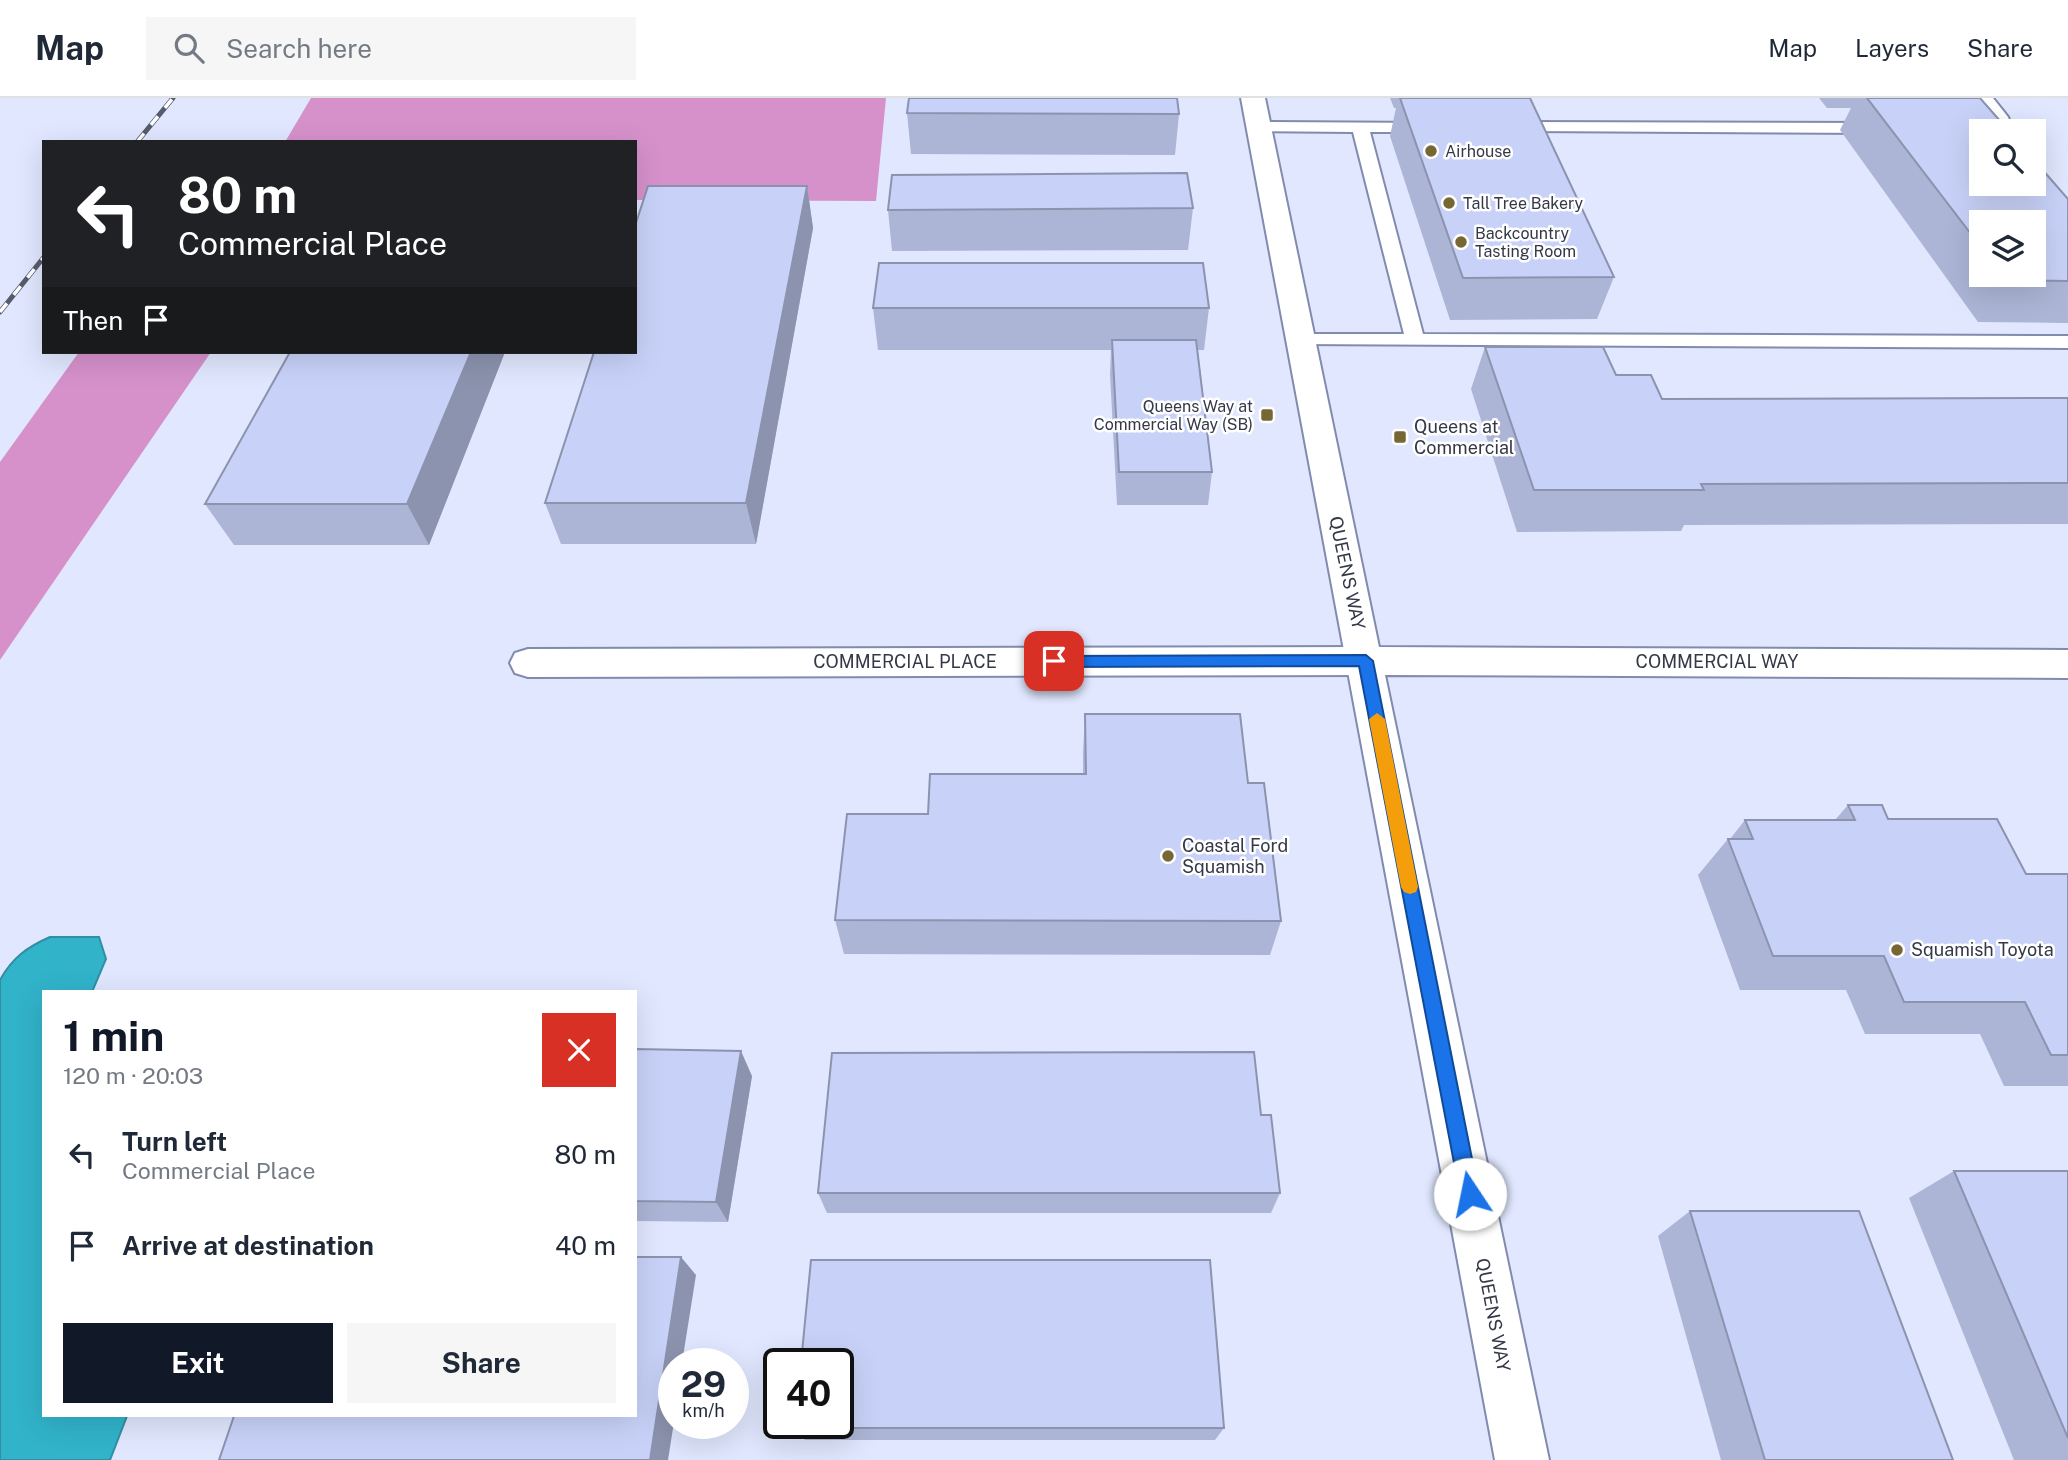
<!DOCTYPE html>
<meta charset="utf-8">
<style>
body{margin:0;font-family:"Public Sans",sans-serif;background:#f6f6f7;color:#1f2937;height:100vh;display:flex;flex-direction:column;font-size:26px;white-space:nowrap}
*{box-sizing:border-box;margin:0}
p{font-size:23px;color:#747a83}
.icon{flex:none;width:38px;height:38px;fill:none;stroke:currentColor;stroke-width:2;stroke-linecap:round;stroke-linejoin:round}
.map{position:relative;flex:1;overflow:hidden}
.side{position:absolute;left:42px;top:892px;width:595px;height:427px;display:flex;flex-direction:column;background:#fff;border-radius:0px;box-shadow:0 7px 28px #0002}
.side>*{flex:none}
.guide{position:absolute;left:42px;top:42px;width:595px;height:214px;border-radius:0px;box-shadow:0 7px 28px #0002;background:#202124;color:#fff;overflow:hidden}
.fabs{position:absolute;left:1969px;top:21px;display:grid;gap:14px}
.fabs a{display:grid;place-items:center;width:77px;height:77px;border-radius:0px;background:#fff;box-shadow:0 7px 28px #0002;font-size:35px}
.speed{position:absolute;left:658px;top:1250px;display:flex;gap:14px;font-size:35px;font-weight:700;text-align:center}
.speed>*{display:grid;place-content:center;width:91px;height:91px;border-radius:50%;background:#fff;box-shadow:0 7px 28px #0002;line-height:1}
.speed small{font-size:18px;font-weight:400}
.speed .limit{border:4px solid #111;border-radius:10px;background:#fff;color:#111}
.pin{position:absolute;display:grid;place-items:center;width:60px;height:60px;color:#fff;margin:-30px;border-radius:14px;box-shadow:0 4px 10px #0006}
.me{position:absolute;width:77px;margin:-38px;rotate:349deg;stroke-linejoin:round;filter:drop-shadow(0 0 5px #0008)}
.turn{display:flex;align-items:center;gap:24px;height:147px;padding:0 21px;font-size:32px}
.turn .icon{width:91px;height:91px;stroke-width:2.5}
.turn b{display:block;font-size:49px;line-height:60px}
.then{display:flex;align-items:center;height:66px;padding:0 21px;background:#0003;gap:14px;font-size:26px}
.round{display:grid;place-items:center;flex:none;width:74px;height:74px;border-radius:0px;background:#f6f6f7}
.headline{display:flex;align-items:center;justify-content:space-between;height:119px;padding:0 21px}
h1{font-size:42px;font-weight:700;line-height:52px;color:#111827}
.action{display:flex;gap:14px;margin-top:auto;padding:14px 21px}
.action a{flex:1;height:80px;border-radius:0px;background:#111827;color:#fff;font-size:28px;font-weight:700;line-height:80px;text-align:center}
.action a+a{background:#f6f6f7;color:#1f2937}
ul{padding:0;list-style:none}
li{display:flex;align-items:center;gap:21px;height:91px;padding:0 21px}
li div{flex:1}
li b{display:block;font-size:26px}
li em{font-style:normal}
header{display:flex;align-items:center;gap:42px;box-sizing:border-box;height:98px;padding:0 35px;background:#fff;border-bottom:2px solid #e0e1e3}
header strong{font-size:33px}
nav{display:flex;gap:38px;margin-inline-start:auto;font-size:24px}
.search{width:490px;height:63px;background:#f6f6f7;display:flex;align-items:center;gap:18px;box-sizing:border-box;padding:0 24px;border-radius:0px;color:#747a83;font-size:26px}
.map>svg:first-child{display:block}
.forest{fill:#d691cb}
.water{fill:#31b3ca;stroke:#328ea3;stroke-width:2}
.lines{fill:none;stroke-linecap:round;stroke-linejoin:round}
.service-casing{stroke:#818bae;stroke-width:4}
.minor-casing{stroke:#818bae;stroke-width:4}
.tertiary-casing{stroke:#818bae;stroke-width:4}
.service{fill:#fff;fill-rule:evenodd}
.minor{fill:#fff;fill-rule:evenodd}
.tertiary{fill:#fff;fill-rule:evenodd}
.rail-casing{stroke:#575c6c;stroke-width:5}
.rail{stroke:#fff;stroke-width:3.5;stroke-dasharray:11;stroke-linecap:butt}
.wall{fill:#acb5d5;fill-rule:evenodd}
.shaded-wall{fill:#8c93ae}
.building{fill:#c8d2f8;stroke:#8c93ae;stroke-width:2}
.route{fill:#1a73e8;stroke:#114b97;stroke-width:2}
.slow{fill:#f59e0b}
.poi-dot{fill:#776735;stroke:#fff;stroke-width:2.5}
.labels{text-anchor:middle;stroke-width:5;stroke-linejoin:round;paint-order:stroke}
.far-poi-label{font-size:16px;fill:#343847;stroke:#fff;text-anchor:start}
.poi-label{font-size:18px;fill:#343847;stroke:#fff;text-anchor:start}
.street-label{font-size:18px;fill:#343847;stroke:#fff}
</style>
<header>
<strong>Map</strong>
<div class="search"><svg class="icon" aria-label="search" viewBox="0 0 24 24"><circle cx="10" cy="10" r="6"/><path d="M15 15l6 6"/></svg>Search here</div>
<nav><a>Map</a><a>Layers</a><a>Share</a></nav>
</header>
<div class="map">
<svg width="2068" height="1362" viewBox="0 0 2068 1362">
<rect width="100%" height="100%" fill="#e0e7fe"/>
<path class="forest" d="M311 0H886L876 103 635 102V44H285Z
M79 254H211L0 562V364Z"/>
<path class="water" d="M50 839H99L106 861 92 894H44V1318H127L110 1362H0V882C12 860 27 849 50 839Z"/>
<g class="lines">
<defs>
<path id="service" d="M1976 0H1993L2008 19 2013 33H1997L1992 20Z
M1259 24 1433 25 1435 29 1427 34H1370L1423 236 2068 238V250L1293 246 1290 242 1293 238 1300 236H1404L1353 34 1253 33 1251 29Z
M1508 24 1875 25 1883 30 1875 35 1502 33 1500 29Z"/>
<path id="minor" d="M1366 549 1379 553 1384 563 1379 573 1366 577 528 579 515 575 510 565 515 555 528 551Z"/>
<path id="tertiary" d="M1241 0H1265L1379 549 2068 552V580L1385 577 1549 1362H1495Z"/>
</defs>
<use href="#service" class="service-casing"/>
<use href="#minor" class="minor-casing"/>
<use href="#tertiary" class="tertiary-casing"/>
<use href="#service" class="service"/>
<use href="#minor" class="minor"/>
<use href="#tertiary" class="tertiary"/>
<defs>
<path id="rail" d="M137 44 173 0
M0 214 44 159"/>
</defs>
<use href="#rail" class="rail-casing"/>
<use href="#rail" class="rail"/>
</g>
<path class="wall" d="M1390 0H1530L1614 179 1597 221 1450 222 1390 38 1396 10H1394Z
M1819 0H1980L2068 101V225L1978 224 1840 32 1851 10H1827ZM1981 124 2034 177H1981Z
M907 15 1179 16 1175 57 911 56Z
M807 88 813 130 756 446H561L545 405Z
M1193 110 1188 152 892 153 888 112Z
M873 210H1209L1204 252H1198L1212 374 1208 407H1117L1110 276 1111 252H878Z
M1485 249 1616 277 1662 301 2068 300V426L1684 427 1681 433 1517 434 1471 291Z
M290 254H505L429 447H234L205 406Z
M1085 616 1248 685 1281 823 1270 857 844 856 835 822 928 716 1083 676V655Z
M1848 707 1888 721 2026 776H2068V988H2004L1980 936H1865L1846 892H1740L1698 777 1728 741H1730L1745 722H1835Z
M635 951 752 978 728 1124 635 1123Z
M1261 1017 1280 1095 1271 1115H827L818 1095Z
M1954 1073H2068V1362H2014L1909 1100Z
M1690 1113 1953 1362H1721L1658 1138Z
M795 1330H1224L1215 1342H805Z"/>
<path class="shaded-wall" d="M807 88 813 130 756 446 746 405Z
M471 254H505L429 447 407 406Z
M741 953 752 978 728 1124 716 1104Z
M681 1159 696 1177 682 1265H674V1324L668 1362H650Z"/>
<path class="building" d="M909 0H1177L1179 16 907 15Z
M1400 0H1530L1614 179 1463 180Z
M1867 0H1980L2009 33H1981V86H2034V62L2068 101V183L2007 182 2002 177H2034V124H1981V149Z
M1187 75 1193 110 888 112 892 77Z
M648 88H807L746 405H545L594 254H635V128Z
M879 165H1203L1209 210H873Z
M1112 242H1196L1212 374H1119Z
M1485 249H1603L1616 277H1651L1662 301 2068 300V385L1701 386 1704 392H1534Z
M290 254H471L407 406H205Z
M1085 616H1240L1248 685H1264L1281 823 835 822 847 716H928L930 676H1086Z
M1848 707H1882L1888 721H1997L2026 776H2068V957H2051L2025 904H1904L1884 858H1773L1728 741H1753L1745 722H1855Z
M635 951 741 953 716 1104 635 1103Z
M1254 954 1261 1017H1271L1280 1095H818L832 955Z
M1954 1073H2068V1340Z
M1690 1113H1859L1953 1362H1765Z
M635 1159H681L650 1362H219L234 1318H635Z
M811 1162H1210L1224 1330H795V1325H838V1265H801Z"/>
<path class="route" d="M1366 557 1373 563 1479 1096 1477 1103 1470 1105 1463 1103 1460 1096 1359 568 1054 569 1047 563 1054 558Z"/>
<path class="slow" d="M1377 615 1385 621 1418 789 1416 794 1410 796 1404 794 1401 789 1369 621Z"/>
<g class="poi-dot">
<circle cx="1431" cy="53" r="7"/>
<circle cx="1449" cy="105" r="7"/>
<circle cx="1461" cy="144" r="7"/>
<rect x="1260" y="310" width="14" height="14" rx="3.5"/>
<rect x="1393" y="332" width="14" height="14" rx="3.5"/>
<circle cx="1168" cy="758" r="7"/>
<circle cx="1897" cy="852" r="7"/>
</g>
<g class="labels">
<g class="far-poi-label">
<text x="1445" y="59">Airhouse</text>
<text x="1463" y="111">Tall Tree Bakery</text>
<text x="1475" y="141">Backcountry<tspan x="1475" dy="18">Tasting Room</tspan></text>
<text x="1253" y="314" text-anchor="end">Queens Way at<tspan x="1253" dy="18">Commercial Way (SB)</tspan></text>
</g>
<g class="poi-label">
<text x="1414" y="335">Queens at<tspan x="1414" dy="21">Commercial</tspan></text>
<text x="1182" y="754">Coastal Ford<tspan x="1182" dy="21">Squamish</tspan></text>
<text x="1911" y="858">Squamish Toyota</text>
</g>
<g class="street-label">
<text transform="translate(1347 475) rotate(78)" y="6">QUEENS WAY</text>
<text x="905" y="570">COMMERCIAL PLACE</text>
<text x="1717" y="570">COMMERCIAL WAY</text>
<text transform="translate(1493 1217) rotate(79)" y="6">QUEENS WAY</text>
</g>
</g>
</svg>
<div class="fabs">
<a><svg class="icon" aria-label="search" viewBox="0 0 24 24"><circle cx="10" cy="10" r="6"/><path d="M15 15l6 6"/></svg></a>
<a><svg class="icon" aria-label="layers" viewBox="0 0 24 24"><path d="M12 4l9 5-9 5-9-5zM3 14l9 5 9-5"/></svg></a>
</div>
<div class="speed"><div>29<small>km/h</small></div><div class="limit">40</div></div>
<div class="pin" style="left:1054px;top:563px;background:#d93025"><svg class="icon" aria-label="arrive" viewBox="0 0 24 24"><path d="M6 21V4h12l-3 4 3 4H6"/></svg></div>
<svg class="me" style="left:1470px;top:1096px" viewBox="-20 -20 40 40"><circle r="19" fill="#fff"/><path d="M0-13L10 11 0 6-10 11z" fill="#1a73e8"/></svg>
<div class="guide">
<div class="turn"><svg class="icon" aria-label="left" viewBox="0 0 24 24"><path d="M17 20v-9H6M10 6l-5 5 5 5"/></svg><div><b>80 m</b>Commercial Place</div></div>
<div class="then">Then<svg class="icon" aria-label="arrive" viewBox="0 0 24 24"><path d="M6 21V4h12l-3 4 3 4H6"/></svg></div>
</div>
<section class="side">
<div class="headline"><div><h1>1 min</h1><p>120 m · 20:03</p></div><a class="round" style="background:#d93025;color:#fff"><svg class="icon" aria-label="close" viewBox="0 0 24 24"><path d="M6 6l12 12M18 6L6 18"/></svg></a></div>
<ul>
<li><svg class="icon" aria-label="left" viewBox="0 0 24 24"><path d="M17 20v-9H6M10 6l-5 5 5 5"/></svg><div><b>Turn left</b><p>Commercial Place</p></div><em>80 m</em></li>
<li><svg class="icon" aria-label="arrive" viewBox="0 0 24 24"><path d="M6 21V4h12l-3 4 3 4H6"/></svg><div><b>Arrive at destination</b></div><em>40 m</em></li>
</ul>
<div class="action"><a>Exit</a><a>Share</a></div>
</section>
</div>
